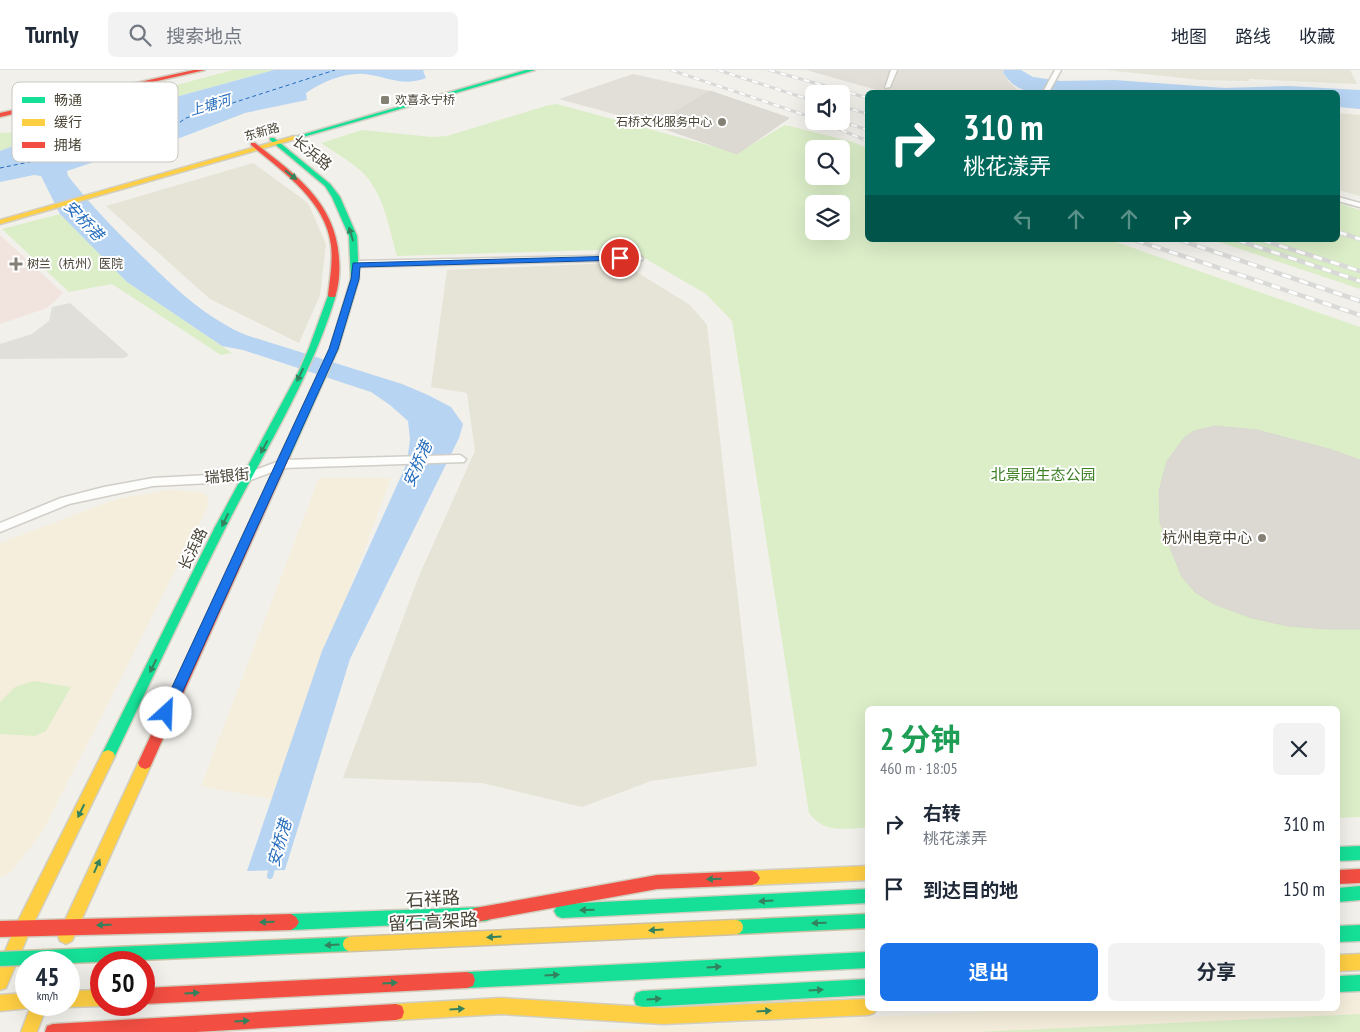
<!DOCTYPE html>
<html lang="zh">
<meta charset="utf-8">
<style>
body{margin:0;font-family:"PT Sans Narrow","Noto Sans SC",sans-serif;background:#f2f2f3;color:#1f2937;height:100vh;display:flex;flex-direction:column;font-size:19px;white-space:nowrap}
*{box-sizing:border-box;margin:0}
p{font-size:16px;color:#747a83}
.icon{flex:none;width:28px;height:28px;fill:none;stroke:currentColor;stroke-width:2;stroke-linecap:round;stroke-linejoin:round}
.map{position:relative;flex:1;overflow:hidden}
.drawer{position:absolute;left:865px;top:636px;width:475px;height:305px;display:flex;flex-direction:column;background:#fff;border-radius:8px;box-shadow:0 5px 20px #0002}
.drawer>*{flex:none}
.banner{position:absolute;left:865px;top:20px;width:475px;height:152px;border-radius:8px;box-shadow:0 5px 20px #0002;background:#00695c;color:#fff;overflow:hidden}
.tools{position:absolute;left:805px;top:15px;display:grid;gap:10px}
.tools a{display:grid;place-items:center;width:45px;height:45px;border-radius:8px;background:#fff;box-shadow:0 5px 20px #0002;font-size:25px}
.speed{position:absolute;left:15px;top:881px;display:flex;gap:10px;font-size:25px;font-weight:700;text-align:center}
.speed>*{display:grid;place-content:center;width:65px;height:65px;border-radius:50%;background:#fff;box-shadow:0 5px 20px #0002;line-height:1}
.speed small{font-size:12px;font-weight:400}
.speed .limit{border:8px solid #d22;background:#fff;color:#111}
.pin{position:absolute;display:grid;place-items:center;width:42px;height:42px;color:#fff;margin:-21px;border:2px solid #fff;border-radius:50%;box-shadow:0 1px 5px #0007}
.me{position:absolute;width:55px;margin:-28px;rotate:25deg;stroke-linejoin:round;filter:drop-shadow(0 0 4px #0008)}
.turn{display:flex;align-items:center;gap:18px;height:105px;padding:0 15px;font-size:22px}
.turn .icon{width:65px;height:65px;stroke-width:2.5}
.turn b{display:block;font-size:35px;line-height:42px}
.lanes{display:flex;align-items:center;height:48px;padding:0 15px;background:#0003;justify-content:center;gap:25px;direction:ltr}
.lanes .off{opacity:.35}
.round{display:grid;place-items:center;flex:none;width:52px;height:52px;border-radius:8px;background:#f2f2f3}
.head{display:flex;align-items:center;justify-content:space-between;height:85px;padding:0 15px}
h1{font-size:30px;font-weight:700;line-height:38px;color:#1e9e55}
.button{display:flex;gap:10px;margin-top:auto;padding:10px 15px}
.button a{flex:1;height:58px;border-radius:8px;background:#1a73e8;color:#fff;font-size:20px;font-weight:700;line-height:58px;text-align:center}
.button a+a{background:#f2f2f3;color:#1f2937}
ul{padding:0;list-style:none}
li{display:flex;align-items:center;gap:15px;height:65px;padding:0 15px}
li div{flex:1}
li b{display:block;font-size:19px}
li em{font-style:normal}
header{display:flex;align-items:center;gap:30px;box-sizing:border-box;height:70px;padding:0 25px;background:#fff;border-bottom:1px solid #e0e1e3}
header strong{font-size:24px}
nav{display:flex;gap:28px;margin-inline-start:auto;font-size:18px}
.search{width:350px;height:45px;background:#f2f2f3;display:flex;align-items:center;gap:12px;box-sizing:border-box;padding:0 18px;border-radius:8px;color:#747a83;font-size:19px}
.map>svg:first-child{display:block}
.residential{fill:#e6e3d7}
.commercial{fill:#f5eedc}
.industrial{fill:#e2dfd8}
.medical{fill:#f1e4de}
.green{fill:#dbeec8;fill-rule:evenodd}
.parking{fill:#e1dfda}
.water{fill:#b7d4f2}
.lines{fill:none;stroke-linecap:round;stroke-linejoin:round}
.stream{stroke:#b7d4f2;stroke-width:6}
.ferry{stroke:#256cbd;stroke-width:1;stroke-dasharray:4 3;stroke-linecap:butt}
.building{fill:#dbd9d2;stroke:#dad7d0}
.street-casing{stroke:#d0cec7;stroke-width:3}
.fast-casing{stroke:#d2cec0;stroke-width:3}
.slow-casing{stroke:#d2cec0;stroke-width:3}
.jam-casing{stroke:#d2cec0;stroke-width:3}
.street{fill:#fdfdfc;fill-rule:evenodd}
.fast{fill:#16e098;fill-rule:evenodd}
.slow{fill:#ffcf43;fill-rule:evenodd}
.jam{fill:#f24e42;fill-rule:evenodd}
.rail-far1-casing{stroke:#d9d9d8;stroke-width:3}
.rail-casing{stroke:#d9d9d8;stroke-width:4.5}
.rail-far1{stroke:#fff;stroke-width:2;stroke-dasharray:6;stroke-linecap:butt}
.rail{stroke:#fff;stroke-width:3;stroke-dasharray:9;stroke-linecap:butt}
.fast-bridge-casing{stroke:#ccc1a3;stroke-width:17;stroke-linecap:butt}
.slow-bridge-casing{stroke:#ccc1a3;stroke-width:17;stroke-linecap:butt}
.fast-bridge{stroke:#16e098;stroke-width:14}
.slow-bridge{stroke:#ffcf43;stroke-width:14}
.oneway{fill:#34825d}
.route{fill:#1a73e8;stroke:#114b97}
.poi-dot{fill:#848074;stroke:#fff;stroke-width:2}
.labels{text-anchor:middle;stroke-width:4;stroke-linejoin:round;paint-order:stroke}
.far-poi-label{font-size:12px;fill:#484335;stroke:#fff;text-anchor:start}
.far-street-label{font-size:12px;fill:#484335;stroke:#fff}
.far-water-label{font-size:14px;font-style:italic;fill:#256cbd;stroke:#fff}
.street-label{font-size:15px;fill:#484335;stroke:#fff}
.park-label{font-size:15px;fill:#3b7f23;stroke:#fff}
.poi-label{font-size:15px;fill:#484335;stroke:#fff;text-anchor:end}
.water-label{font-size:16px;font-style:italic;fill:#256cbd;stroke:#fff}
.near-street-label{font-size:18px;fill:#484335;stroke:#fff}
.key{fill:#fff;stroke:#c8c7c2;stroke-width:1}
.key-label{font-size:14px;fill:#484335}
</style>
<header>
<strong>Turnly</strong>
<div class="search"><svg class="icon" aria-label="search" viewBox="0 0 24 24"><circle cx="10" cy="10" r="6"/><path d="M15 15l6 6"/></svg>搜索地点</div>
<nav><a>地图</a><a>路线</a><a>收藏</a></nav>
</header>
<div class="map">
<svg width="1360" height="962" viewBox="0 0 1360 962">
<rect width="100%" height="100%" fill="#f2f0ea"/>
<path class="residential" d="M1106 0H1350L1357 14 1250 9 1248 11 1201 10Z
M1338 43 1360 45V126L1338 120Z
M253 93 308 133 326 174 320 225 299 273 210 229 106 136Z
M611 193 627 196 690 235 707 255 757 696 651 711 582 737 482 713 343 708 419 506 475 381 467 323 431 317 447 200Z"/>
<path class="commercial" d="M319 408H391L271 729 201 716Z
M168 420 200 422 207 426 208 436 43 761 10 803 0 807V473L117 429Z
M1360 923V962H561L1032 939H1338V924Z"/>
<path class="industrial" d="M806 0H1004L1003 2 1009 12 1020 22H884Z
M633 4 710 21 654 55 559 29Z"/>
<path class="medical" d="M0 165 63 223 47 238 0 254Z"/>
<path class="green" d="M233 0H274L52 61 0 81V63L19 62 155 30 146 23Z
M557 34 737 83 785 55 853 72 867 78 868 170H1110L1360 257V747L1338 748V639H868L867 758C844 758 824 764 809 743L732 251 706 224 629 179 397 186C389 158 384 123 362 102 350 91 334 82 321 73L362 60 432 67 447 66 549 35ZM814 79H841V106H814ZM814 134H841V161H814Z
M1338 133 1360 140V219L1213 170H1338Z
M60 144 127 212 232 283 221 285 112 214 69 222 2 159Z
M34 611 71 617 46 661 35 666 0 664V632L15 617Z
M1360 944V962H977Z"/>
<path class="parking" d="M70 233 129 285 124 288 0 289V274L32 264 49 251 52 237Z"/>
<path class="water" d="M274 0H425L423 1 426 8C403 17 388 7 365 4 345 2 322 12 306 23L307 30 245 43 159 76 118 84 67 101 68 106C93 138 117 162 146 190 177 220 206 248 246 265L402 314 428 325 451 337 463 354 459 368 350 589 285 800 247 801 322 581 407 393 410 369 408 351 390 335 371 322 243 280 222 276 127 212 60 144 41 106 34 105 0 112V81L52 61Z
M1004 0H1021L1033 7 1061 11 1114 10 1225 18 1288 16 1360 20V39L1338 37V22H1033C1018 19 1011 15 1003 2Z"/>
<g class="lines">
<path class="stream" d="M270 806 273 794"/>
<path class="ferry" d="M0 98 102 77 165 74 167 61 186 48 335 0"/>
</g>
<path class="building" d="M710 21 789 48 737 84 654 55Z
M1215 356 1257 360 1329 379 1360 390V559H1326L1288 556 1252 548 1214 534 1195 522 1182 507 1160 453 1159 421 1167 391 1185 367 1194 361Z"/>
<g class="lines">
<defs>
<path id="street" d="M891 0H897L890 17 885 18Z
M1055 0H1061L1049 22H1043Z
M1338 127 1360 133V137L1338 131Z
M639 185 643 188 642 190 356 197 352 194 356 191Z
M460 385 466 389 464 392 283 398 248 411 153 416 69 434 0 462V453L61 428 104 417 153 408 247 403 282 390Z"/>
<path id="fast" d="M526 0H535L296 69 291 68Z
M270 68H274L330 114 340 127 357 166 359 209 338 279 290 386 285 389 280 386 330 279 351 209 349 166 332 127 325 116 270 70Z
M329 223H335L336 225C313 302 271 370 234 441 192 523 153 607 113 690L108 692 103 690 101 686 214 459 298 303 309 278Z
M1360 776V790L1338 791V777Z
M1360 816V830L1338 832V818Z
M868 819V833L562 848 557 846 554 841 557 836 562 834Z
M486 837 491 839 494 844 491 849 486 851 291 860 286 857 283 852 286 847 291 844Z
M1360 855V871L1338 872V856Z
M868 882V898L467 918 461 916 459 910 461 904 467 902Z
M1360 905V921L1338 922V906Z
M868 909V925L642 937 636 935 634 929 636 923 642 921Z"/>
<path id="slow" d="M294 66 297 68 296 69 0 154V150Z
M108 680 113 682 115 686 29 863 6 918 0 920V893L17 853 103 682Z
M145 687 150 689 152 693 72 871 66 874 60 871 58 866 60 861 140 689Z
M868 796V810L752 815 747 813 744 808 747 803 752 801Z
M1360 884V900L1338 901V885Z
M101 920V935H104L101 936 69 937 64 935H69V921Z
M26 923V935H47L37 962H21L30 938 0 941V925Z
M501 928 663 938 868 929V939H876L874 943 868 945 663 954 501 944 396 950 390 948 388 942 390 936 396 934Z"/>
<path id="jam" d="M194 0H205L0 47V43Z
M251 73H255C296 105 336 133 339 189 340 201 339 216 335 227H329L328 225C330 208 333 192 331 175 325 130 283 102 251 75Z
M285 383 290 386 152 693 150 697 145 699 140 697 138 693 280 386Z
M1360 799V813L1338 814V800Z
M752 801 757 803 760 808 757 813 752 815 657 819 475 852 470 850 467 845 470 840 475 838 657 805Z
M291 844 296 847 299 852 296 857 291 860 0 867V851Z
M467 902 473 904 475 910 473 916 467 918 144 934V918Z
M396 934 402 936 404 942 402 948 396 950 196 962H45L47 956 53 954Z"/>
</defs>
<use href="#street" class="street-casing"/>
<use href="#fast" class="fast-casing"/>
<use href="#slow" class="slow-casing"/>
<use href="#jam" class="jam-casing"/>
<use href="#street" class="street"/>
<use href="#fast" class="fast"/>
<use href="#slow" class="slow"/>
<use href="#jam" class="jam"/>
<defs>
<path id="rail-far1" d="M671 0 814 48
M718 0 814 31
M769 0 868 28
M841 36 868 44
M819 51 868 71
M840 51 868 60"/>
<path id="rail" d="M1338 162 1360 169
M1135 170 1360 245
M1180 170 1360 231
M1237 170 1360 211
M1262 170 1360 201"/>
</defs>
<use href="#rail-far1" class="rail-far1-casing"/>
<use href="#rail" class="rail-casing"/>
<use href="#rail-far1" class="rail-far1"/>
<use href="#rail" class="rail"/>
<defs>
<path id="fast-bridge" d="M736 857 868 851
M0 889 350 874"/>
<path id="slow-bridge" d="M350 874 736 857"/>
</defs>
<use href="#fast-bridge" class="fast-bridge-casing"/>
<use href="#slow-bridge" class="slow-bridge-casing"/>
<use href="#fast-bridge" class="fast-bridge"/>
<use href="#slow-bridge" class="slow-bridge"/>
</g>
<defs><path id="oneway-solid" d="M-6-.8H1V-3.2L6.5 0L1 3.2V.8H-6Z" transform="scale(1.25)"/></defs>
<g class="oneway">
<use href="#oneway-solid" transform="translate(291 105) rotate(39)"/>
<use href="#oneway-solid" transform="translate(351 164) rotate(-107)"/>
<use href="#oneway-solid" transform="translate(300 305) rotate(116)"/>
<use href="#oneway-solid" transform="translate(264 377) rotate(118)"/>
<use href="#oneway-solid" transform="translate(225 450) rotate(116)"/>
<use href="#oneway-solid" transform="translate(153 596) rotate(116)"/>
<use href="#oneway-solid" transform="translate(81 741) rotate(116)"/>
<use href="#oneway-solid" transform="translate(97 796) rotate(-66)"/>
<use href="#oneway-solid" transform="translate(714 809) rotate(178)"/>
<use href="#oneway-solid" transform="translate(766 831) rotate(177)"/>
<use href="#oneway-solid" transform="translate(587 840) rotate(178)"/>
<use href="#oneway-solid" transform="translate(267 852) rotate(179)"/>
<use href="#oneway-solid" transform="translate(819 853) rotate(178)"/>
<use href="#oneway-solid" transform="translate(104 855) rotate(179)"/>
<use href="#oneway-solid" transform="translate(656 860) rotate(177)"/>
<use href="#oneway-solid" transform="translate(494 867) rotate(177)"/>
<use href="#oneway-solid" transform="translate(332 875) rotate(177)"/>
<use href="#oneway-solid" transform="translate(714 897) rotate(-3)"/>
<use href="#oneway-solid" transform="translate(552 905) rotate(-3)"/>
<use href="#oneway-solid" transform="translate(390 913) rotate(-3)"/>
<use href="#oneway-solid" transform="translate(816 920) rotate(-3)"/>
<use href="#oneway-solid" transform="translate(192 923) rotate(-3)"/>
<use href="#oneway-solid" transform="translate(654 929) rotate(-3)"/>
<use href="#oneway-solid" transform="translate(457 939) rotate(-3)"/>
<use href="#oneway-solid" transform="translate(764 941) rotate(-3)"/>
<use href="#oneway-solid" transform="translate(242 951) rotate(-3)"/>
</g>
<path class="route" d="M620 186 624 188 623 190 360 197 359 209 338 279 173 643 166 649 162 647 160 643 329 279 351 209 353 193Z"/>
<g class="poi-dot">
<rect x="380" y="25" width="10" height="10" rx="2.5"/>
<circle cx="722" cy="52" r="5"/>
<path d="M13.5 186.5h5v5h5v5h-5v5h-5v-5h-5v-5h5z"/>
<circle cx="1262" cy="468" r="5"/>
</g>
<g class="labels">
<g class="far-poi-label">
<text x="395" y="34">欢喜永宁桥</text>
<text x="712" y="56" text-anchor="end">石桥文化服务中心</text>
<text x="27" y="198">树兰（杭州）医院</text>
</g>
<g class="far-street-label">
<text transform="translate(262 62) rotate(-16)" y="4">东新路</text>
</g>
<g class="far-water-label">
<text transform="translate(210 35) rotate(-16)" y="5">上塘河</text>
</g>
<g class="street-label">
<text transform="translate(312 83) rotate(39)" y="5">长浜路</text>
<text transform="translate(227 406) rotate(-5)" y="5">瑞银街</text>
<text transform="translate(193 479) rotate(-64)" y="5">长浜路</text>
</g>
<g class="park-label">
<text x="1043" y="410">北景园生态公园</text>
</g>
<g class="poi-label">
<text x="1252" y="473">杭州电竞中心</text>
</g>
<g class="water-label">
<text transform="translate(84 150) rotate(46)" y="6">安桥港</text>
<text transform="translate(417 394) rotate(-66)" y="6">安桥港</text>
<text transform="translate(279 773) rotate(-74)" y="6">安桥港</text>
</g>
<g class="near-street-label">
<text transform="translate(433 829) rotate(-3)" y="6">石祥路</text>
<text transform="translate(433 852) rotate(-3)" y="6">留石高架路</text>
</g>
</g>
<rect x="12" y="12" width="166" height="80" rx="8" class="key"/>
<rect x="22" y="27" width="23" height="6" fill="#16e098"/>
<rect x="22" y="49" width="23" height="7" fill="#ffcf43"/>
<rect x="22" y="72" width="23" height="6" fill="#f24e42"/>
<g class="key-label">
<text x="54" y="35">畅通</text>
<text x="54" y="57">缓行</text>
<text x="54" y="80">拥堵</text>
</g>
</svg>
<div class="tools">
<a><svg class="icon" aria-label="sound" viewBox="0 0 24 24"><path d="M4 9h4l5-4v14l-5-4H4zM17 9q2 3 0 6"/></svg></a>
<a><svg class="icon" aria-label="search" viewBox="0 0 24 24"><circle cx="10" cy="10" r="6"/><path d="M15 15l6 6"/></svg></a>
<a><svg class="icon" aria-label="layers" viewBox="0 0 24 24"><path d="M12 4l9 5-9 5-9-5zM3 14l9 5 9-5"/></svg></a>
</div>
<div class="speed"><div>45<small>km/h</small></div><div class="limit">50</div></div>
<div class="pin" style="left:620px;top:188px;background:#d93025"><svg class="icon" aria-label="arrive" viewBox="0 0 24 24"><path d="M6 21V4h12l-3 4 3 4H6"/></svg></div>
<svg class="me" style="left:166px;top:643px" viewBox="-20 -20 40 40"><circle r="19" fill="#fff"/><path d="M0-13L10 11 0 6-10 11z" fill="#1a73e8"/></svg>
<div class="banner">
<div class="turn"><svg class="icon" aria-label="right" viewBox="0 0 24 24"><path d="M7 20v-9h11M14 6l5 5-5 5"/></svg><div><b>310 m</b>桃花漾弄</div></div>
<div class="lanes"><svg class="icon off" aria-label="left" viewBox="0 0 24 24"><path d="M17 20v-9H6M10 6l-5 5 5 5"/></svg><svg class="icon off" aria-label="ahead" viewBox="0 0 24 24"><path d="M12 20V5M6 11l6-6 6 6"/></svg><svg class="icon off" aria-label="ahead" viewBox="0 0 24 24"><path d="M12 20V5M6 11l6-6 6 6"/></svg><svg class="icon" aria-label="right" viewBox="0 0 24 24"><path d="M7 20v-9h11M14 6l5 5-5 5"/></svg></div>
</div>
<section class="drawer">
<div class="head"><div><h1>2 分钟</h1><p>460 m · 18:05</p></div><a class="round"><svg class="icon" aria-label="close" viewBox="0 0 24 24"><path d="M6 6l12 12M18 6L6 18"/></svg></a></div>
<ul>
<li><svg class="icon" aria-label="right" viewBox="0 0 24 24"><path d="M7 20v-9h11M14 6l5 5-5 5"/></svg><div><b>右转</b><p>桃花漾弄</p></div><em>310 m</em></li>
<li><svg class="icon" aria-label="arrive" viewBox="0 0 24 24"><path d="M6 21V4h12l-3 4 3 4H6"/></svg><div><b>到达目的地</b></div><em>150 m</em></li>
</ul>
<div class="button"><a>退出</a><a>分享</a></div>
</section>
</div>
